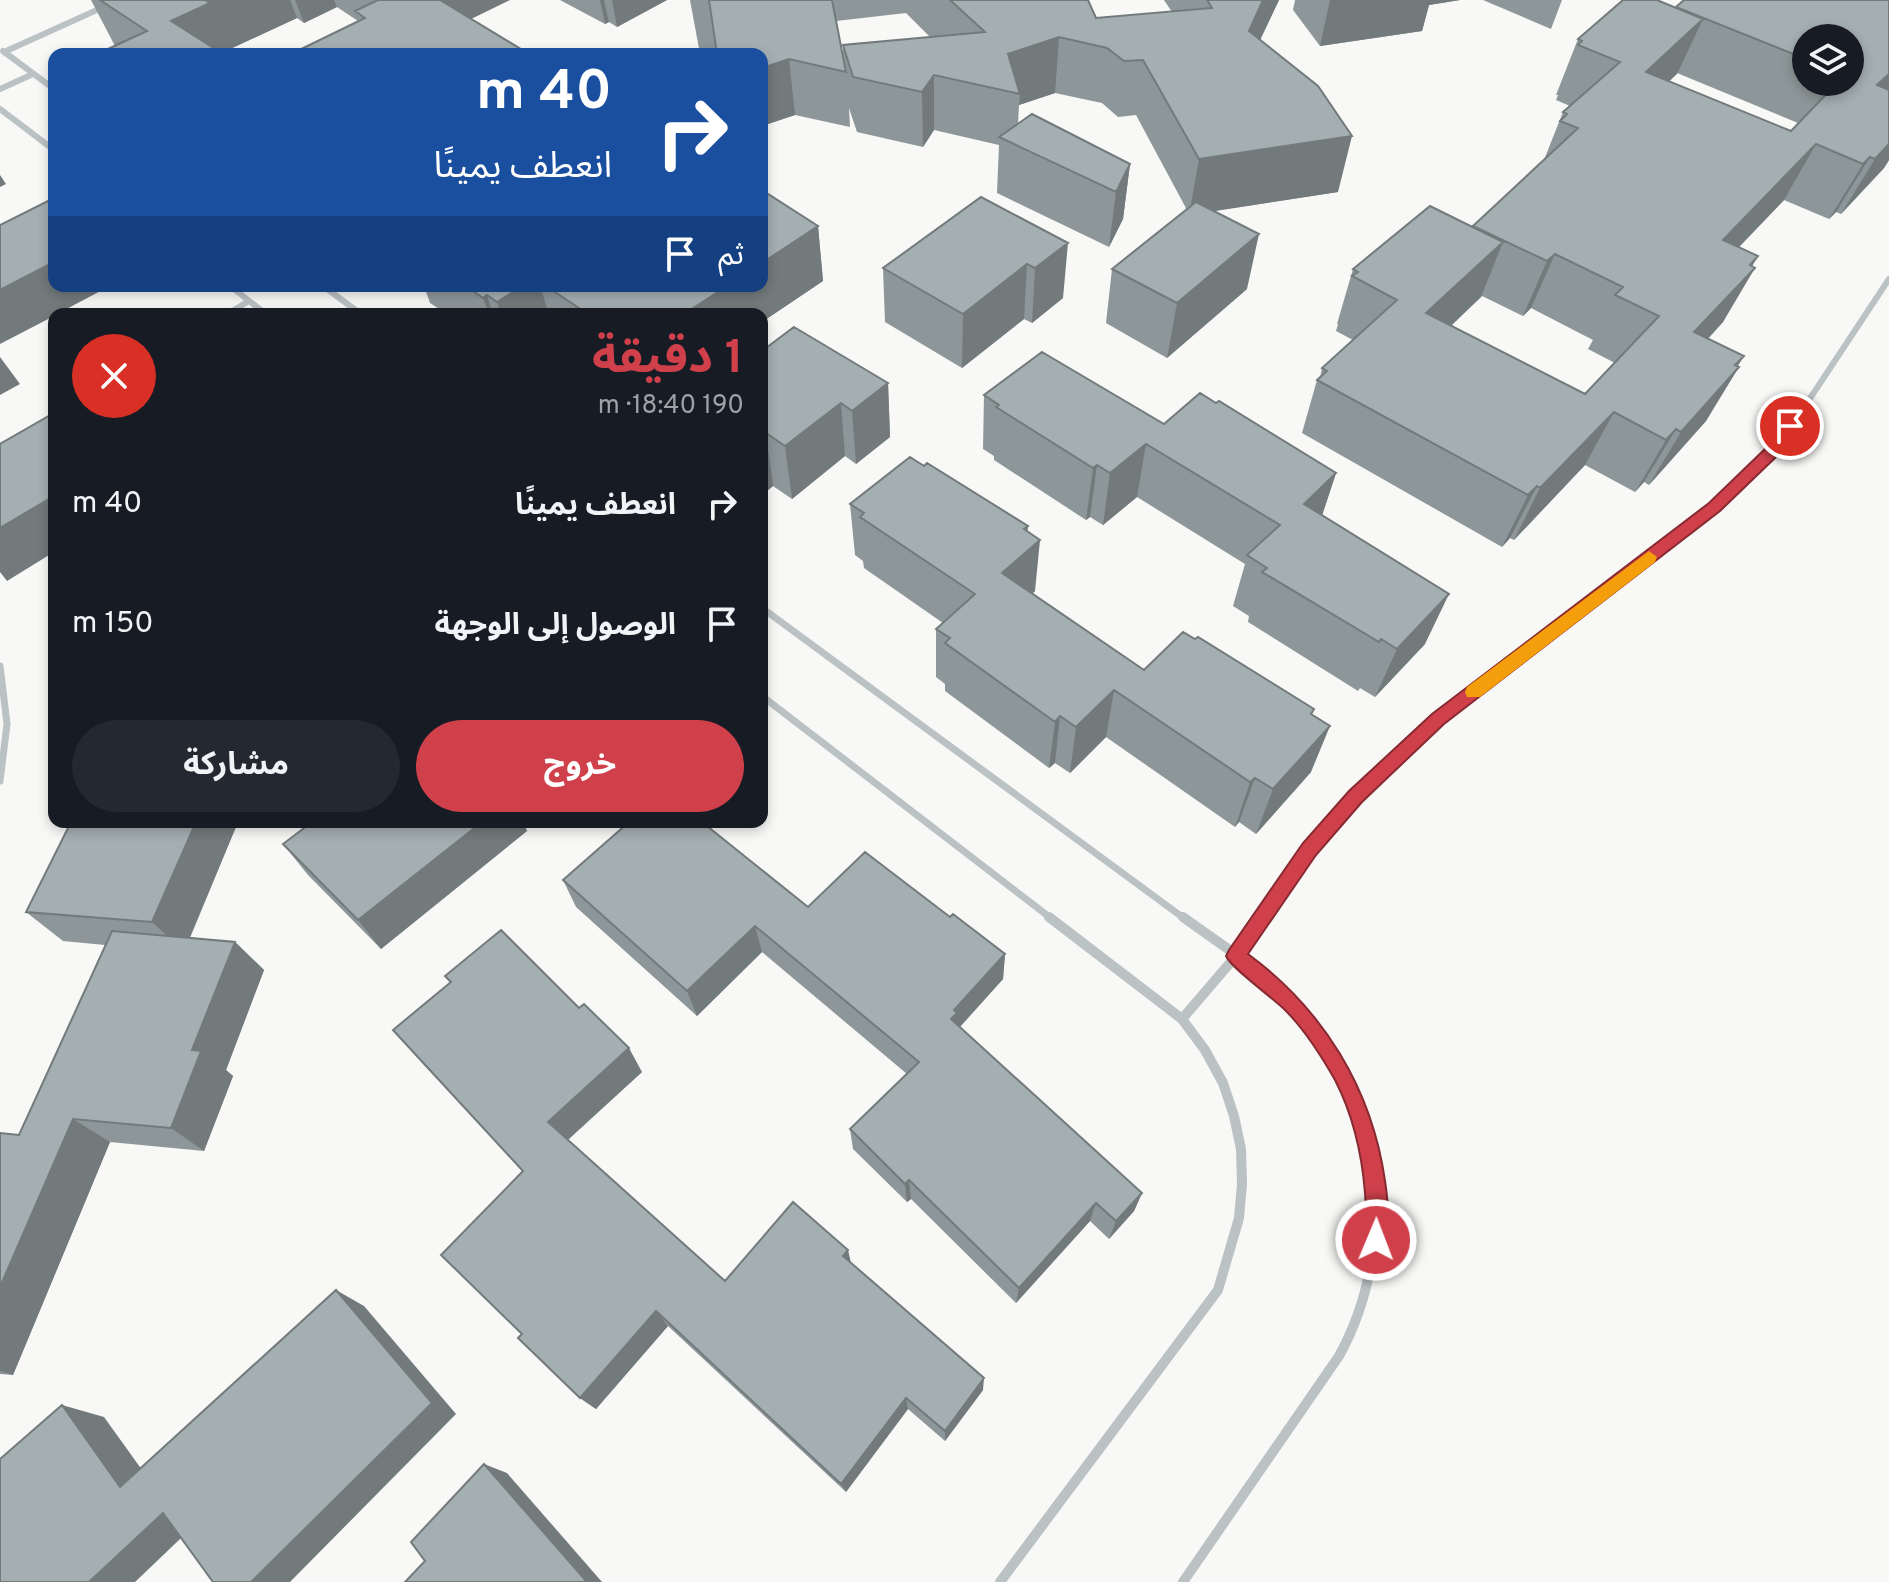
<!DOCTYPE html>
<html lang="ar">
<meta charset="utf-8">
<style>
body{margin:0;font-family:Overpass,"Noto Sans Arabic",sans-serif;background:#242831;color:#f1f3f6;direction:rtl;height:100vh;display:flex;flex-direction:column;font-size:30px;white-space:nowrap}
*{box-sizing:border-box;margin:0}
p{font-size:26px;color:#9ea1a6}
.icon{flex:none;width:44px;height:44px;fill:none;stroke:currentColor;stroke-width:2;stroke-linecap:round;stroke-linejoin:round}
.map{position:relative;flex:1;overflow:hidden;direction:ltr}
.drawer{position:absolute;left:48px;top:308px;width:720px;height:520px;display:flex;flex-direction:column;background:#171b24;border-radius:16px;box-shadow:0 4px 12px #0003;direction:rtl}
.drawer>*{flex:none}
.hud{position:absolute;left:48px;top:48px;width:720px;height:244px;border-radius:16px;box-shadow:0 4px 12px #0003;direction:rtl;background:#1a4fa0;color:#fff;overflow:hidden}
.tools{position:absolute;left:1792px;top:24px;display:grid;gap:16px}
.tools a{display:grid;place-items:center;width:72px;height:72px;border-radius:50%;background:#171b24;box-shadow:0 4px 12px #0003;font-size:40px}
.pin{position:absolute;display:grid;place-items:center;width:68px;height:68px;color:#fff;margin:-34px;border:4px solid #fff;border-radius:50%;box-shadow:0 2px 8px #0007}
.me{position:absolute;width:88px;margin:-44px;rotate:1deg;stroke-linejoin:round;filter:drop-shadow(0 0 6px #0008)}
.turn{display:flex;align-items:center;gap:28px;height:168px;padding:0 24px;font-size:36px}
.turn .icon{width:104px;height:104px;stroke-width:2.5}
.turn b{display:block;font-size:56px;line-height:68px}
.then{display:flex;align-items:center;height:76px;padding:0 24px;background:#0003;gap:16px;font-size:30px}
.round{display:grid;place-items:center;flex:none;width:84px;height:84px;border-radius:42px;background:#242831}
.head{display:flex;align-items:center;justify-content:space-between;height:136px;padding:0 24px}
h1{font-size:48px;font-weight:700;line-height:60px;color:#cf404b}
.button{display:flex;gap:16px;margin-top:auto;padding:16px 24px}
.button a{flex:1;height:92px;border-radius:48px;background:#cf404b;color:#fff;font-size:32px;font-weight:700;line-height:92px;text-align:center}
.button a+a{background:#242831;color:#f1f3f6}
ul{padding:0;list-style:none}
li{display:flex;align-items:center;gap:24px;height:120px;padding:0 24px}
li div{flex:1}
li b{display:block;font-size:30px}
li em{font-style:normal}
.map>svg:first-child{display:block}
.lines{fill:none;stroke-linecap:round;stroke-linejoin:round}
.minor-far2{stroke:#bbc2c3;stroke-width:6}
.minor-far1{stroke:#bbc2c3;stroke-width:7}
.minor{stroke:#bbc2c3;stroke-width:10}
.wall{fill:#8d9698;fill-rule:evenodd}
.shaded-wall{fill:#737a7c}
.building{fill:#a4afb1;stroke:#737a7c;stroke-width:2}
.route{fill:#cf404b;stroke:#872a31;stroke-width:2}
.slow{fill:#f59e0b}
</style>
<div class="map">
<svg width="1889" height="1582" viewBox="0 0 1889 1582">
<rect width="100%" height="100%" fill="#f8f8f6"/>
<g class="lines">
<path class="minor-far2" d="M3 51 54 89
M4 52 119 0
M0 89 33 74
M0 109 54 150
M230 286 266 314
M323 286 361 314
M227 314 249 301
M1807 403 1889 279"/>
<path class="minor-far1" d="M762 608 1185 919
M0 666 7 724 0 781
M762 696 1052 919
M1262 919 1310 849 1355 796 1438 719 1715 507 1772 451 1809 401"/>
<path class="minor" d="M1183 917C1210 937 1241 956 1266 979 1373 1073 1408 1231 1339 1356L1183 1582
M1182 1019 1236 956 1263 917
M1000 1582 1218 1290 1239 1218 1242 1184 1241 1149 1234 1116 1223 1083 1205 1050 1182 1019 1049 917"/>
</g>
<path class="wall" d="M91 0H510L358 21 337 7 304 23 297 18 230 49 232 54H111L108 49 115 46Z
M560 0H667L617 27 609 22 605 24Z
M690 0H1088L1096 18 1172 12 1164 0H1279L1260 40 1338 192 1213 211 1247 289 1167 358 1106 323 1112 269 1187 210 1136 115 1118 117 1102 103 1055 93 1019 105 1018 124 1130 164 1123 219 1109 247 997 193 999 145 934 130 923 147 857 132 849 108 850 127 795 115 768 124H762V54L717 53 700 54ZM906 13 930 37 843 45V57L836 21Z
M1295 0H1460L1429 5 1422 31 1320 46 1293 10Z
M1483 0H1562L1551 29Z
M1889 0V160L1884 168 1841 214 1836 212 1829 219 1784 200 1739 247 1752 266 1723 322 1708 339 1737 366 1706 421 1649 485 1644 482 1635 492 1585 465 1514 540 1510 538 1502 547 1302 433 1317 380 1320 378 1322 368 1353 340 1336 331 1338 324H1337L1353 269 1472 227 1544 160 1563 112 1570 106 1556 100 1558 95H1556L1578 39 1676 8ZM1806 38H1850V82H1806ZM1677 73 1798 123 1791 131 1669 81ZM1482 296 1523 316 1531 308 1593 340 1588 349 1615 363 1585 394 1451 326Z
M763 191 818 226 823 281 762 322V314H447L430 303 424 286H762Z
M981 197 1063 298 1032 323 1024 319 962 368 885 322 883 268Z
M762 351 888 383 890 437 856 464 845 456 792 499 773 486 762 495Z
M984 395 1164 424 1336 473 1322 515 1425 644 1375 697 1360 688 1358 691 1248 622 1249 616 1233 606 1245 564 1137 497 1103 525 1090 517 1086 520 994 460V456L983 449Z
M850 504 1027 531 1035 591 1032 594 1144 670 1312 715 1311 772 1256 834 1239 822 1235 827 1106 737 1070 773 1055 763 1049 768 945 691V684L936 677V629L943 623 864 568 863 561 855 555Z
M71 822H238L190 938 235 942 264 970 226 1070 233 1076 204 1151 110 1142 13 1375 0 1374V1133L19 1135 105 945 63 941 26 912Z
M312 822H523L527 831 381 949 308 875 283 844Z
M563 880 808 907 950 917 1005 954 1003 979 960 1027 1142 1193 1134 1211 1109 1239 1090 1221 1016 1303 911 1199 907 1202 853 1149 850 1129 907 1074 762 952 697 1016 576 907Z
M445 976 642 1072 568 1140 725 1281 851 1264 983 1390 945 1441 908 1409 846 1492 668 1326 596 1409 580 1398 522 1334 523 1171 414 1054 450 983Z"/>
<path class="shaded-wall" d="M201 0H290L297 18 230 49 232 54H187L171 21Z
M295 0H334L337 7 304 23Z
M418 0H510L430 39Z
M600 0H604L609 22 605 24Z
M612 0H667L617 27Z
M1263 0H1279L1238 87 1249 31Z
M1330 0H1460L1429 5 1422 31 1320 46Z
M1703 19 1677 74 1621 127 1646 72Z
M1059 37 1055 93 1019 105 1020 94 1008 54Z
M789 59 795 115 768 124 762 68Z
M1889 74V95L1877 85Z
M934 75V130L923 147 922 92Z
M1352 136 1338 192 1189 215 1199 159Z
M1816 144 1784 200 1693 295 1723 240Z
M1889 144V160L1884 168 1841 214 1875 159Z
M1870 157 1836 212 1829 219 1863 164Z
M1130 164 1123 219 1109 247 1116 192Z
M0 175 6 184 0 187Z
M818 226 823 281 762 322V314H684L727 286H762V263Z
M1259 234 1247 289 1167 358 1177 303Z
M1503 242 1481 297 1406 368 1426 313Z
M1068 243 1063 298 1032 323 1035 268Z
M1555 254 1531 308 1523 316 1547 261Z
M1758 256 1746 277 1755 268 1723 322 1663 386 1694 332Z
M54 262V286H110L57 314H54V316L0 344V290Z
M1027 264 1024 319 962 368 963 314Z
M523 286H540L549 314H501L497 302Z
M487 295 493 314H489L483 298Z
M1744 356 1731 377 1739 367 1706 421 1649 485 1681 432Z
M0 357 20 384 0 395Z
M888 383 890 437 856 464 852 411Z
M841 403 845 456 792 499 785 446Z
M1614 412 1585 465 1514 540 1540 488Z
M1676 429 1644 482 1635 492 1666 440Z
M766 433 773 486 762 495V436Z
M1146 444 1137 497 1103 525 1110 473Z
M1097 465 1090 517 1086 520 1093 468Z
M1336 473 1319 525 1304 504Z
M1537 486 1510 538 1502 547 1528 495Z
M54 496V552L7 581 0 572V528Z
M1028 526 1026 552 1040 540 1035 591 999 624 1002 573 1024 529Z
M1449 594 1425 644 1375 697 1397 649Z
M1114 690 1106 737 1070 773 1076 727Z
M1060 716 1055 763 1049 768 1055 722Z
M1330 726 1311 772 1256 834 1273 789Z
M1255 778 1239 822 1235 827 1250 782Z
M196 822H238L184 951 152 922Z
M482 822H523L527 831 381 949 358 920Z
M755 926 762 952 697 1016 687 991Z
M235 942 264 970 226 1070 233 1076 204 1151 171 1128 192 1050Z
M1005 954 1003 979 956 1031 951 1019 954 1010Z
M629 1048 642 1072 564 1143 548 1122Z
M73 1119 110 1142 13 1375 0 1371V1287Z
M909 1180 911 1199 907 1202 905 1184Z
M1142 1193 1134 1211 1109 1239 1116 1221Z
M1096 1203 1090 1221 1016 1303 1019 1288Z
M848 1250 852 1267 843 1256Z
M336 1290 364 1306 456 1414 290 1582H251Z
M656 1311 668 1326 596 1409 580 1398Z
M984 1378 983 1390 945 1441V1431Z
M906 1398 908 1409 846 1492 841 1484Z
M62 1405 104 1417 160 1495 120 1487Z
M484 1464 507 1473 602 1582H587Z
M163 1513 201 1519 135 1582H89Z"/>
<path class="building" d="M100 0H205L210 3 171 21 223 54H116L108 49 147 31Z
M378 0H440L529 54H291L365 18 355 11Z
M709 0H832L846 72 789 59 762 68V54H717Z
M950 0H1088L1096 18 1212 8 1207 0H1263L1249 31 1318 86 1352 136 1199 159 1143 60 1124 61 1107 48 1059 37 1008 54 1020 94 934 75 922 92 853 77 843 45 985 32Z
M1623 0H1657L1703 19 1646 72 1791 131 1838 82H1850V38H1806V59L1676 7 1684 0H1889V74L1877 85 1889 90V144L1875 159 1870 157 1863 164 1816 144 1723 240 1758 256 1750 265 1755 268 1694 332 1744 356 1735 365 1739 367 1681 432 1676 429 1666 440 1614 412 1540 488 1537 486 1528 495 1317 380 1327 371 1322 368 1397 300 1352 276 1358 272 1353 269 1430 206 1503 242 1426 313 1585 394 1659 316 1615 295 1623 287 1555 254 1547 261 1473 226 1578 128 1560 121 1567 114 1563 112 1620 62 1578 45 1582 41 1578 39Z
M284 50 290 54H277Z
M1032 114 1130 164 1116 192 999 137Z
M762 190 818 226 762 263Z
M981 197 1068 243 1035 268 1027 264 963 314 883 268Z
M48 201 54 206V262L0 290V225Z
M1196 202 1259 234 1177 303 1112 269Z
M466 286H523L497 302 487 295 483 298Z
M546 286H727L684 314H588Z
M794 327 888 383 852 411 841 403 785 446 766 433 762 436V351Z
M1042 352 1164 424 1200 393 1216 403 1219 401 1336 473 1304 504 1449 594 1397 649 1381 639 1379 642 1262 572 1267 568 1247 555 1280 525 1146 444 1110 473 1097 465 1093 468 996 407 999 405 984 395Z
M54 413V496L0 528V444Z
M910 457 924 466 927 463 1028 526 1024 529 1040 540 1002 573 1144 670 1183 632 1195 639 1198 637 1314 709 1311 714 1330 726 1273 789 1255 778 1250 782 1114 690 1076 727 1060 716 1055 722 945 643 950 638 936 629 975 594 860 517 864 513 850 504Z
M71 822H196L152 922 26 912Z
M312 822H482L358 920 283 844Z
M629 822H702L808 907 865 852 950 917 953 914 1005 954 954 1010 957 1013 951 1019 1142 1193 1116 1221 1096 1203 1019 1288 909 1180 905 1184 850 1129 919 1062 755 926 687 991 563 880Z
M501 930 579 1008 584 1004 629 1048 548 1122 725 1281 793 1202 848 1250 843 1256 984 1378 945 1431 906 1398 841 1484 656 1311 580 1398 518 1338 522 1334 441 1255 523 1171 393 1030 451 982 445 976Z
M112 931 235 942 192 1050 201 1051 171 1128 73 1119 0 1287V1133L19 1135Z
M336 1290 432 1403 251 1582H213L163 1513 89 1582H0V1459L62 1405 120 1487Z
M484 1464 587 1582H405L425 1561 411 1542Z"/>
<path class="route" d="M1790 421 1798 426 1778 455 1720 511 1444 724 1362 802 1316 855 1248 954C1323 1009 1372 1089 1385 1181 1388 1201 1391 1229 1384 1248L1376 1251 1368 1248C1361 1231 1367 1211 1365 1193 1362 1155 1353 1115 1335 1080 1322 1057 1303 1028 1285 1010 1272 997 1232 969 1226 956L1229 950 1303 843 1349 791 1432 714 1709 503 1767 447 1785 422Z"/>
<path class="slow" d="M1649 551 1657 557 1655 562 1480 697H1467L1465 692 1467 687Z"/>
</svg>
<div class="tools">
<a><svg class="icon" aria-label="layers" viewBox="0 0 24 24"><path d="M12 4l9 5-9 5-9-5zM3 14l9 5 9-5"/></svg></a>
</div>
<div class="pin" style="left:1790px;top:426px;background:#d93025"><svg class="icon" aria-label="arrive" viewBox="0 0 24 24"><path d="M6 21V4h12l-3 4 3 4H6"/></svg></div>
<svg class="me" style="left:1376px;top:1240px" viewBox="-20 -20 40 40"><circle r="17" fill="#cf404b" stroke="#fff" stroke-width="3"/><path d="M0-11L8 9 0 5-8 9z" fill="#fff"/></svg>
<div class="hud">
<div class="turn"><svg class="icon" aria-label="right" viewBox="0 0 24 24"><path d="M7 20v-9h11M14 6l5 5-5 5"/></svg><div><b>40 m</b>انعطف يمينًا</div></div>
<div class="then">ثم<svg class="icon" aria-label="arrive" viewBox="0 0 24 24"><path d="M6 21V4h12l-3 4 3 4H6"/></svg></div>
</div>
<section class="drawer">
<div class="head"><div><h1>1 دقيقة</h1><p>190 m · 18:40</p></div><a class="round" style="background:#d93025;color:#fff"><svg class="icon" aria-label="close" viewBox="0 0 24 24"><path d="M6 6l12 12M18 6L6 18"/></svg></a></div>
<ul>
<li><svg class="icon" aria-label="right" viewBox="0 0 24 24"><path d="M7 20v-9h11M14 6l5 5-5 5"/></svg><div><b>انعطف يمينًا</b></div><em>40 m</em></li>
<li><svg class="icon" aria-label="arrive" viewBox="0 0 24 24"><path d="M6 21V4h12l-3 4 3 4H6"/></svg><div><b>الوصول إلى الوجهة</b></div><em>150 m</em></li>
</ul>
<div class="button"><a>خروج</a><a>مشاركة</a></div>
</section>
</div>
